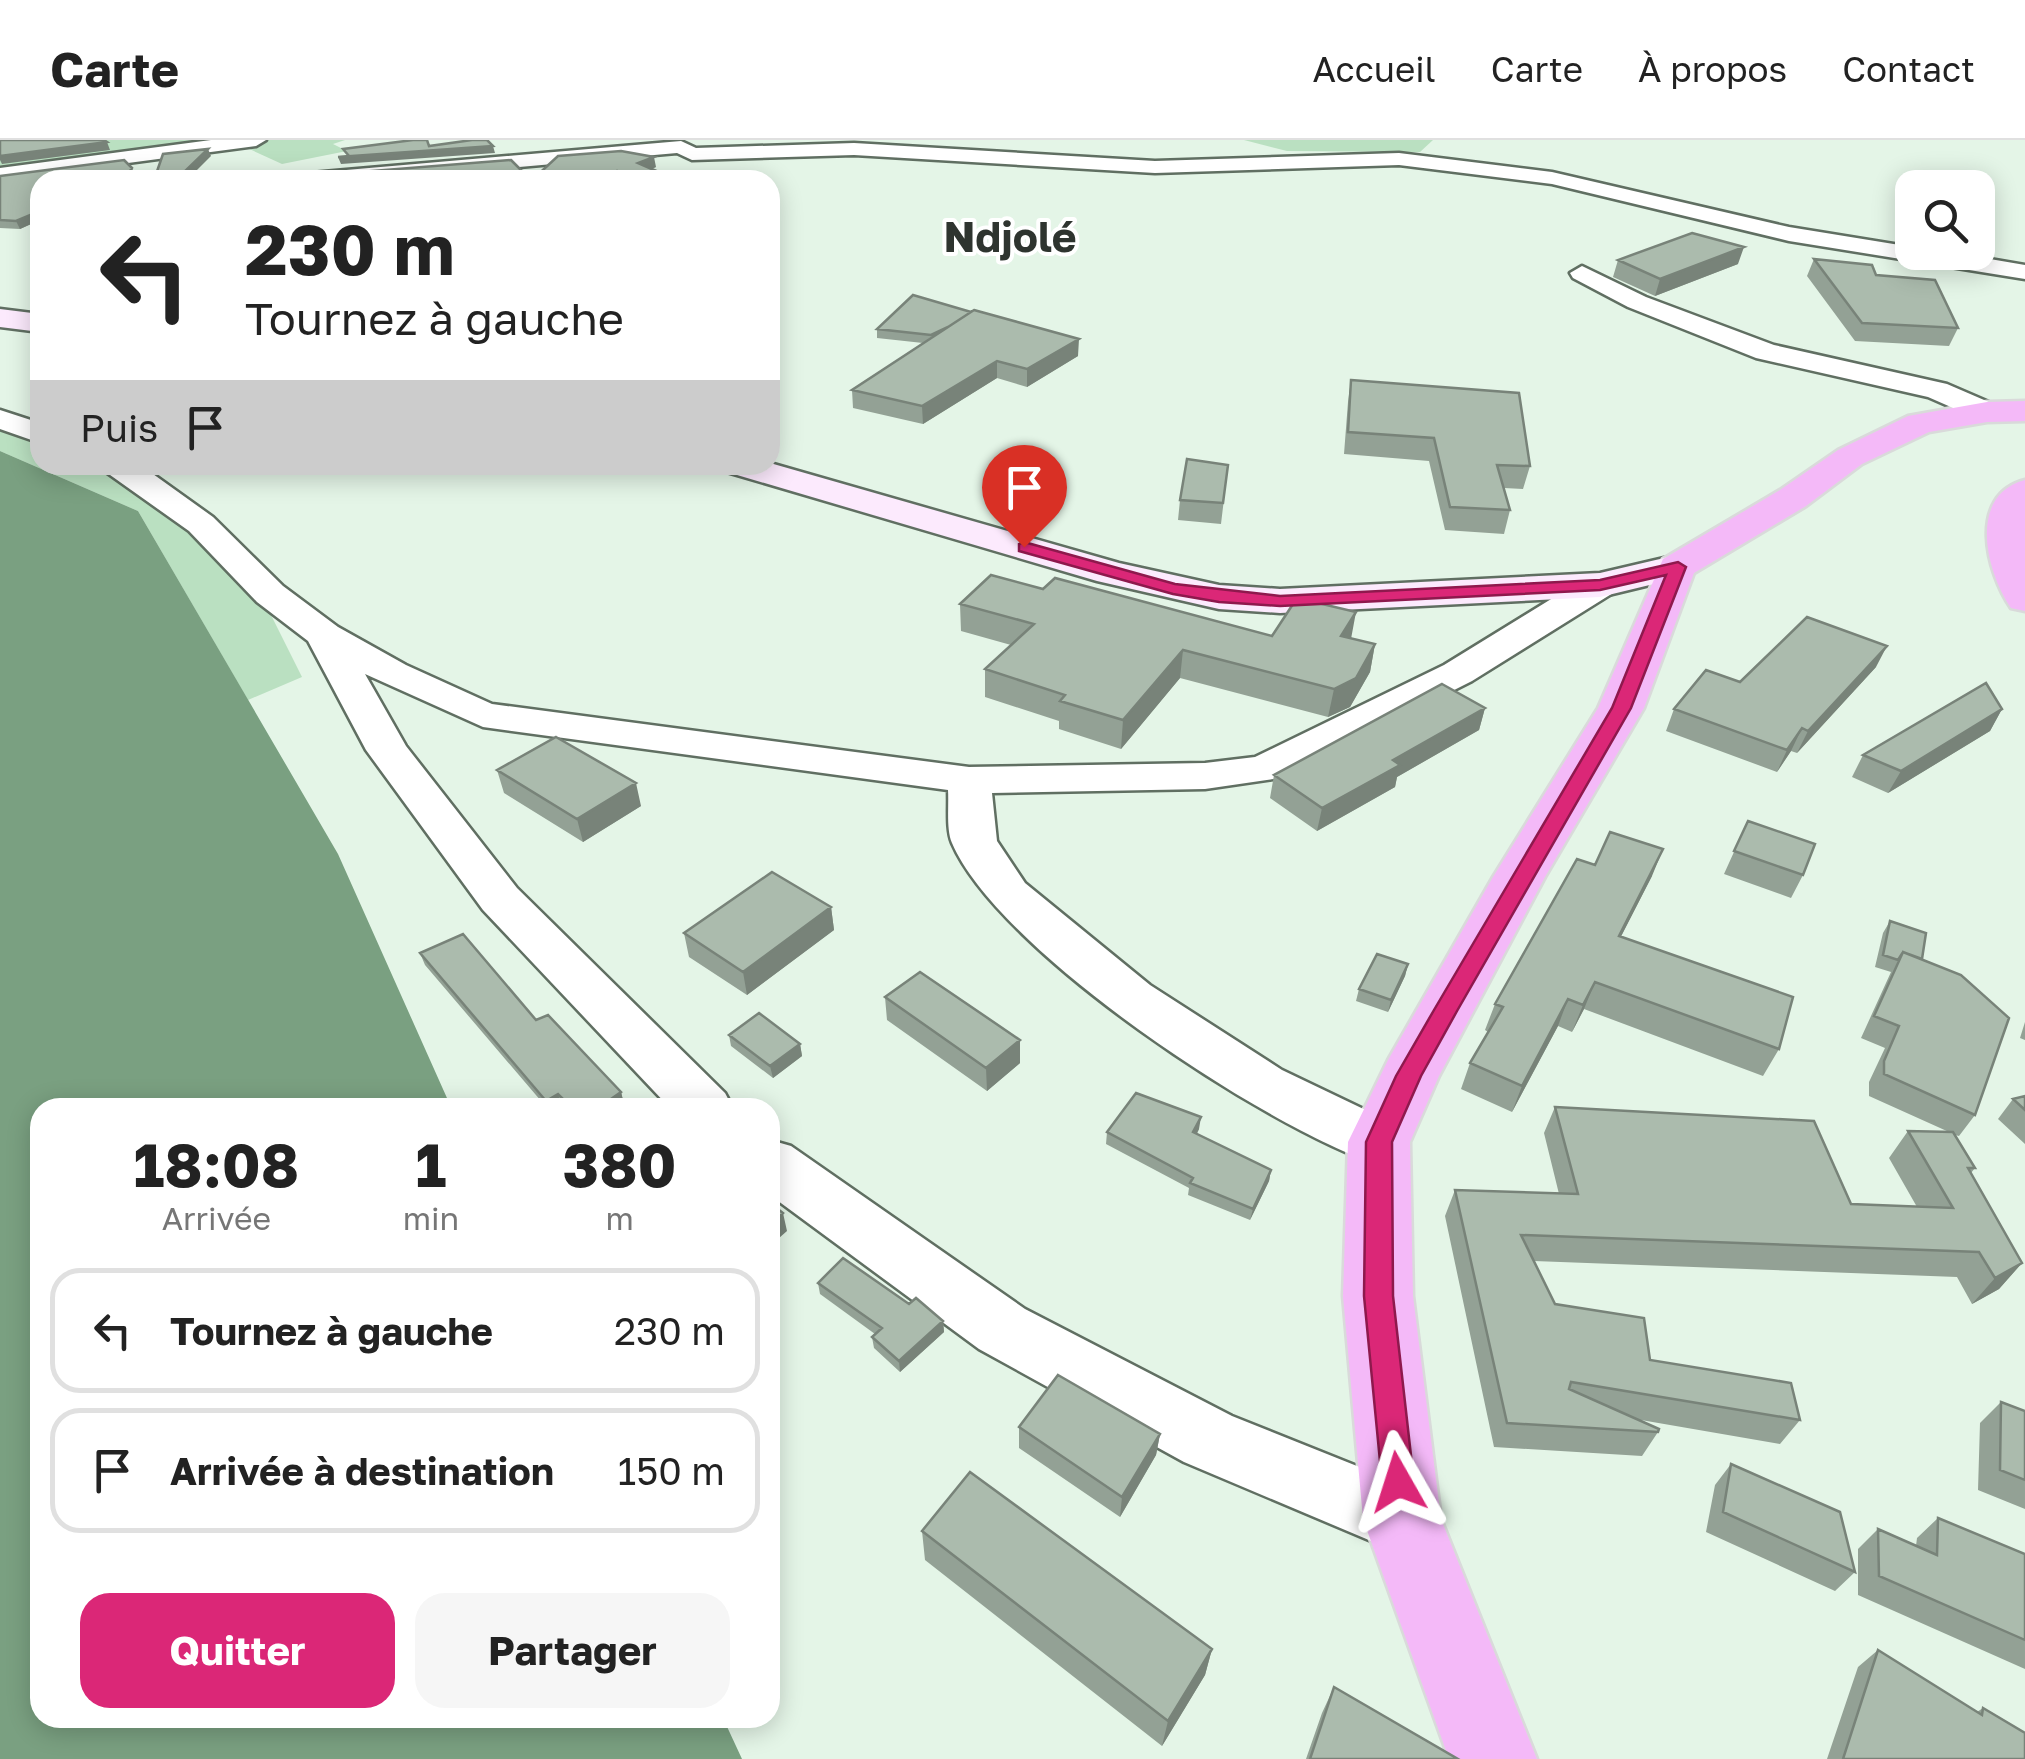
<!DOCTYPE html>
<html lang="fr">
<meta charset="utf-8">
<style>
body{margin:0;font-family:"Golos Text",sans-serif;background:#f6f6f6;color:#222;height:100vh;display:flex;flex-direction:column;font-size:38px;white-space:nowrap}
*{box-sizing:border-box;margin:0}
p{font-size:32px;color:#767676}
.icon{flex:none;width:55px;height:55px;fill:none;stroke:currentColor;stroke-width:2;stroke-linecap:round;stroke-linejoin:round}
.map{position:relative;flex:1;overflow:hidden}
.drawer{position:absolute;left:30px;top:958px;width:750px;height:630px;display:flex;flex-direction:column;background:#fff;border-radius:30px;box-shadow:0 5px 25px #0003}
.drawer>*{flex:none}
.guide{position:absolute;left:30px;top:30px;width:750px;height:305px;border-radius:30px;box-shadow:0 5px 25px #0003;background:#fff;color:#222;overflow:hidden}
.buttons{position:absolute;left:1895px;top:30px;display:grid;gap:20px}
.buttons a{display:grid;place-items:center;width:100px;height:100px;border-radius:20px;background:#fff;box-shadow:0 5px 25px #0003;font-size:50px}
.pin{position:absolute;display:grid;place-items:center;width:85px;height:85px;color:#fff;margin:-102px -42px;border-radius:50% 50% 50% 0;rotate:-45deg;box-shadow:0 0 10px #0007}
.pin .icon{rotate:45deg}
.me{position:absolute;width:110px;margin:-55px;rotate:354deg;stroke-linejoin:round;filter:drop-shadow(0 0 8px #0008)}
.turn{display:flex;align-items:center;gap:35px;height:210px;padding:0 50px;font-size:45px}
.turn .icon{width:130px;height:130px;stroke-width:2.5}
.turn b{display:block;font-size:70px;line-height:85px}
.then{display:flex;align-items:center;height:95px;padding:0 50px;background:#0003;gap:20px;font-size:38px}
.eta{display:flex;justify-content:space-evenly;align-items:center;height:170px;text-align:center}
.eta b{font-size:60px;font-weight:700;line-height:70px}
.action{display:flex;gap:20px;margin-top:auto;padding:20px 50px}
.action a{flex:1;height:115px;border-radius:30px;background:#db2777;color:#fff;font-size:40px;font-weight:700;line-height:115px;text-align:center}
.action a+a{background:#f6f6f6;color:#222}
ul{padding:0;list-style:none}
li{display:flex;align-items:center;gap:30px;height:125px;margin:0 20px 15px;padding:0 30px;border:5px solid #e0e0e0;border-radius:30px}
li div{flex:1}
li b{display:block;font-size:38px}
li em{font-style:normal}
header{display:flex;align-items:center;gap:60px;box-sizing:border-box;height:140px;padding:0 50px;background:#fff;border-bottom:2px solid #e0e0e0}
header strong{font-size:48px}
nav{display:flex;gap:55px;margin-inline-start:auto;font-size:35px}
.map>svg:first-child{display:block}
.green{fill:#bae0c1}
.water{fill:#7aa081}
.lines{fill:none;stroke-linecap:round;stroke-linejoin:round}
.street-casing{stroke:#606f62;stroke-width:5}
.secondary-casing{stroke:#606f62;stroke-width:5}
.highway-casing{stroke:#d9dada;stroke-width:5}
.street{fill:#fff;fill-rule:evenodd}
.secondary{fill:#fceafd;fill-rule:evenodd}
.highway{fill:#f4b9f8;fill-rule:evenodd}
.wall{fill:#93a195}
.shaded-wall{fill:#788379}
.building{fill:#abbbad;stroke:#788379;stroke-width:2.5}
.route{fill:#db2777;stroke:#8e194d;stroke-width:2.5}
.labels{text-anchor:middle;stroke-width:8;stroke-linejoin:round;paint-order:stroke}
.far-town-label{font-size:42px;font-weight:bold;fill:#2e342f;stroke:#fff}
</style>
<header>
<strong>Carte</strong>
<nav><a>Accueil</a><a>Carte</a><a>À propos</a><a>Contact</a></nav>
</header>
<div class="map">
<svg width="2025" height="1619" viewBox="0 0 2025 1619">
<rect width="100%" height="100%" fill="#e4f5e7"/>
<path class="green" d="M51 0H236L0 32V11Z
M267 0H345L333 4 347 11 282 24 245 7Z
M1244 0H1433L1420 12 1287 11Z
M0 287 40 302V325H96L164 371 264 461 302 537 248 560 138 371 0 311Z"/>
<path class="water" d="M0 311 138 371 338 714 451 967 40 968V1578H723L742 1619H0Z"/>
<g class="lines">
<defs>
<path id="street" d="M211 0H266L256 6 0 40V28Z
M681 1 696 8 854 3 1155 21 1399 13 1552 32 1789 87 1912 107V112H1949L2025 125V139L1789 101 1552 44 1399 25 1155 33 854 15 692 20 677 13 372 40H289L300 34Z
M1582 126 1646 157 1774 205 1947 244 1998 266 2002 272 1998 278H1976L1928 257 1756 218 1628 167 1573 138 1570 133Z
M0 270 40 283V303L0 289Z
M96 325H138L146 329 213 377 283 446 338 487 406 525 492 564 969 627 1205 623 1255 617 1444 525 1587 437 1600 434 1613 437 1618 445 1613 453 1472 541 1280 638 1205 649 992 653 997 701 1025 743 1150 845 1282 930 1399 986 1408 1002 1399 1018 1379 1025C1266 988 999 812 952 703 946 689 949 666 948 650L483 587 365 534 406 606 517 748 725 953 733 968H670L483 770 366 610 308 501 257 462 189 391Z
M770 1000 791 1006 1025 1169 1232 1276 1427 1354 1438 1379 1427 1404 1402 1414 1184 1322 979 1209 770 1055Z"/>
<path id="secondary" d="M0 169 40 174V192L0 187Z
M770 323 1119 423 1219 445 1280 449 1600 433 1677 415 1691 419 1697 427 1691 435 1600 457 1280 473 1219 469 1097 441 727 332 722 325Z"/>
<path id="highway" d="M2025 261V281L1987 282 1929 292 1862 324 1806 366 1694 433 1644 568 1545 737 1439 936 1410 1002 1413 1156 1441 1379 1537 1619H1449L1363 1379 1343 1156 1348 1002 1388 920 1493 737 1598 568 1663 419 1780 350 1838 310 1908 276 1987 262Z
M2025 340V471L2011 468C1986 432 1967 355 2025 340Z"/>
</defs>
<use href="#street" class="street-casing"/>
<use href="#secondary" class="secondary-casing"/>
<use href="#highway" class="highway-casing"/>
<use href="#street" class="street"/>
<use href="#secondary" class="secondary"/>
<use href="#highway" class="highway"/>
</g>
<path class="wall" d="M656 27 652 29 677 40H532Z
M0 36H135L40 40V80L20 89 0 88Z
M1814 119 1876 135 1958 188 1949 206 1855 201 1807 136Z
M1618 120 1738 124 1655 156 1613 137Z
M913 155 1078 216 1027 247 997 238 923 284 853 268 852 250 923 203 877 198V189Z
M1351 240 1530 326 1523 349 1504 348 1510 370 1504 394 1445 390 1429 321 1344 314 1348 262Z
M1228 325 1221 384 1178 380 1180 360Z
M1043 449 1272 496 1351 498 1375 504 1370 532 1350 567 1328 577 1180 538 1121 609 1059 589V581L985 557V529L1011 505 961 491 960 464Z
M1876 527 1797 613 1791 611 1777 632 1666 591 1674 569 1740 542Z
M1485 568 1479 590 1397 637 1395 647 1317 691 1270 658 1274 635Z
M2002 569 1990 591 1888 653 1852 637 1863 615Z
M497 630 641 666 583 702 504 653Z
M1748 681 1803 735 1791 758 1724 734Z
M1595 725 1652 736 1621 796 1779 909 1763 936 1584 869 1572 892 1558 886 1512 972 1461 949 1470 923 1488 892 1485 890 1495 864Z
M831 767 834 790 747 855 689 817 684 793Z
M1890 781 1922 819 1975 975 1959 996 1955 995 1975 1028 1971 1033 2022 1123 1999 1149 1972 1164 1957 1137 1534 1121 1555 1164 1650 1220 1800 1280 1780 1304 1641 1280 1658 1292 1642 1316 1494 1307 1445 1076 1455 1050 1559 1054 1544 993 1555 967 1851 1064 1917 1067 1889 1018 1908 991 1949 992 1869 956V942L1885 908 1861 898 1891 832 1875 827 1883 793Z
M420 813 536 880 621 952 624 964 619 968H564L562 966 559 968H547L425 825Z
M1408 824 1405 836 1388 872 1356 861 1359 849Z
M885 857 1020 900V923L987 951 887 880Z
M2025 882V900L2020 898Z
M729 895 800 904 802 916 773 938 731 906Z
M2025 956V1004L1998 979 2013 959Z
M1199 989 1197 994 1271 1030 1269 1041 1250 1080 1188 1055 1189 1048 1106 1004 1107 992Z
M818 1143 909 1164 943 1181 944 1192 900 1232 874 1208 872 1197 875 1194 820 1154Z
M2001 1262 2025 1271V1369L1978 1350 1980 1283Z
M1019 1287 1160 1294 1156 1315 1120 1377 1019 1308Z
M1731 1324 1855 1432 1835 1451 1706 1392 1715 1345Z
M1938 1378 2025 1414V1529L1858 1455V1409L1878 1389 1916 1406 1917 1398Z
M922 1391 1212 1509 1205 1535 1162 1606 925 1420Z
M1878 1510 1977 1572 1983 1568 2025 1619H1827L1858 1527Z
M1334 1547 1458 1619H1306L1322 1573Z"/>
<path class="shaded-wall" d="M107 2 110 10 2 24 0 20V16Z
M493 6 495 13 341 24 338 17Z
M208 9 211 16 187 40H176Z
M654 17 656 27 640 34 638 23Z
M132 28 135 36 132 40H124Z
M617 31 618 40H596Z
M40 71V80L20 89 16 81Z
M1744 107 1738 124 1655 156 1660 139Z
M1079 199 1078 216 1027 247V229Z
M997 221V238L923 284 922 266Z
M1356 472 1351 499 1341 496Z
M1375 504 1370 532 1350 567 1328 577 1334 549Z
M1887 506 1876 527 1797 613 1808 591Z
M1183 510 1180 538 1121 609 1123 580Z
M1485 568 1479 590 1397 637 1395 647 1317 691 1322 668 1393 620Z
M2002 569 1990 591 1888 653 1901 631Z
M1802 588 1791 611 1777 632 1787 610Z
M636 643 641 666 583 702 577 679Z
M1663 709 1652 736 1608 822 1619 796Z
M831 767 834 790 747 855 743 832Z
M1408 824 1405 836 1388 872 1391 860Z
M1595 842 1584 869 1572 892 1583 865Z
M1568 859 1558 886 1512 972 1522 946Z
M1020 900V923L987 951 986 928Z
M800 904 802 916 773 938 770 926Z
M621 952 624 964 619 968H598Z
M558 954 562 966 559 968H549L546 961Z
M1201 977 1199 989 1191 1003 1193 992Z
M1271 1030 1269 1041 1250 1080 1253 1069Z
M783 1073 787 1091 770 1106V1085Z
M2022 1123 1999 1149 1972 1164 1995 1138Z
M943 1181 944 1192 900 1232 899 1221Z
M1160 1294 1156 1315 1120 1377 1122 1357Z
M1212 1509 1205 1535 1162 1606 1168 1581Z"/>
<path class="building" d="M0 0H104L107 2 0 16Z
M413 0H427L429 6 472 0H487L493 6 338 17 349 16 343 9Z
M208 9 176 40H154L163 14Z
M621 11 654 17 638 23 677 40H629L617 31 596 39 606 40H532L558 16Z
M124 20 132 28 124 40H40V71L16 81 0 80V36Z
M511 20 531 40H350L346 33Z
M1692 93 1744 107 1660 139 1618 120Z
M1814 119 1872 125 1876 135 1935 140 1958 188 1862 183Z
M913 155 971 172 948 187 931 195 877 189Z
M974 170 1079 199 1027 229 997 221 922 266 852 250Z
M1351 240 1519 253 1530 326 1497 325 1510 370 1450 367 1434 298 1348 292Z
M1187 319 1228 325 1223 363 1180 360Z
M991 435 1043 449 1055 438 1272 496 1297 458 1356 472 1341 496 1375 504 1356 538 1334 549 1183 510 1123 580 1060 561 1065 555 985 529 1034 484 960 464Z
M1807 477 1887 506 1808 591 1802 588 1787 610 1674 569 1706 530 1740 542Z
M1986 543 2002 569 1901 631 1863 615Z
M1442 544 1485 568 1393 620 1400 625 1322 668 1274 635Z
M556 597 636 643 577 679 497 630Z
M1748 681 1815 704 1803 735 1734 711Z
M1610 692 1663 709 1619 796 1793 857 1779 909 1595 842 1583 865 1568 859 1522 946 1470 923 1503 867 1495 864 1577 719 1595 725Z
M772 732 831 767 743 832 684 793Z
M1890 781 1926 793 1922 819 1903 812 1898 820 1883 815Z
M463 794 536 880 548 875 621 952 598 968H572L558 954 546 961 420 813Z
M1903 812 1961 835 2009 878 1975 975 1884 934V921L1899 886 1874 876Z
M1377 814 1408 824 1391 860 1359 849Z
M920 832 1020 900 986 928 885 857Z
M759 873 800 904 770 926 729 895Z
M1136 953 1201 977 1193 992 1271 1030 1253 1069 1190 1043 1193 1038 1107 992Z
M2025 956V970L2013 959Z
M1555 967 1814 981 1851 1064 1953 1068 1908 991 1953 992 1975 1028H1968L2022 1123 1995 1138 1979 1112 1521 1095 1555 1164 1644 1178 1650 1220 1791 1243 1800 1280 1571 1242 1569 1249 1659 1289 1658 1292 1507 1283 1455 1050 1578 1054Z
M770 1063 783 1073 770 1085Z
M843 1118 909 1164 916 1158 943 1181 899 1221 872 1197 882 1188 818 1143Z
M1058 1235 1160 1294 1122 1357 1019 1287Z
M2001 1262 2025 1271V1340L2000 1330Z
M1731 1324 1840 1372 1855 1432 1723 1372Z
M970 1332 1212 1509 1168 1581 922 1391Z
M1938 1378 2025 1414V1500L1879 1436 1878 1389 1937 1415Z
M1878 1510 1982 1575 1983 1568 2025 1593V1619H1843Z
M1334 1547 1458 1619H1310Z"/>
<path class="route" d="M1024 402 1175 444 1280 456 1600 440 1678 422 1686 427 1631 568 1457 871 1421 936 1392 1002 1393 1156 1414 1342 1410 1353 1398 1358 1387 1353 1382 1342 1364 1156 1366 1002 1396 936 1434 870 1612 568 1666 435 1600 450 1280 466 1219 462 1173 454 1019 411V404Z"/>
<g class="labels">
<g class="far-town-label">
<text x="1010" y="112">Ndjolé</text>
</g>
</g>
</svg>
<div class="buttons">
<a><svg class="icon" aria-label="search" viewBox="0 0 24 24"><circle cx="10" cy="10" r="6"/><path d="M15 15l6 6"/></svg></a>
</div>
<div class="pin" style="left:1024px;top:407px;background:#d93025"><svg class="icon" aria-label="arrive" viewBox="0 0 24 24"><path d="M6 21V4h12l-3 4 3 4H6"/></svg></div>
<svg class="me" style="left:1398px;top:1342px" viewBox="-20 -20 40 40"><path d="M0-17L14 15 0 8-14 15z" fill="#db2777" stroke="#fff" stroke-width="4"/></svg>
<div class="guide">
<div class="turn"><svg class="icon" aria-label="left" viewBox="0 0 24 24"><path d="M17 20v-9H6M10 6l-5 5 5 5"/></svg><div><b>230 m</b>Tournez à gauche</div></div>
<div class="then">Puis<svg class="icon" aria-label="arrive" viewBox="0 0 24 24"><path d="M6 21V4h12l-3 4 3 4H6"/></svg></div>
</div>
<section class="drawer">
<div class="eta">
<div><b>18:08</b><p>Arrivée</p></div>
<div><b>1</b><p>min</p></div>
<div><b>380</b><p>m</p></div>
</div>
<ul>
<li><svg class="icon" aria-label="left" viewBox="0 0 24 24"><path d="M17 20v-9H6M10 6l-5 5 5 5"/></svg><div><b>Tournez à gauche</b></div><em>230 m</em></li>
<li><svg class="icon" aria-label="arrive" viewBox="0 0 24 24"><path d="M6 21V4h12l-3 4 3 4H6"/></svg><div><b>Arrivée à destination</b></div><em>150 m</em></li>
</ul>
<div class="action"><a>Quitter</a><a>Partager</a></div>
</section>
</div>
